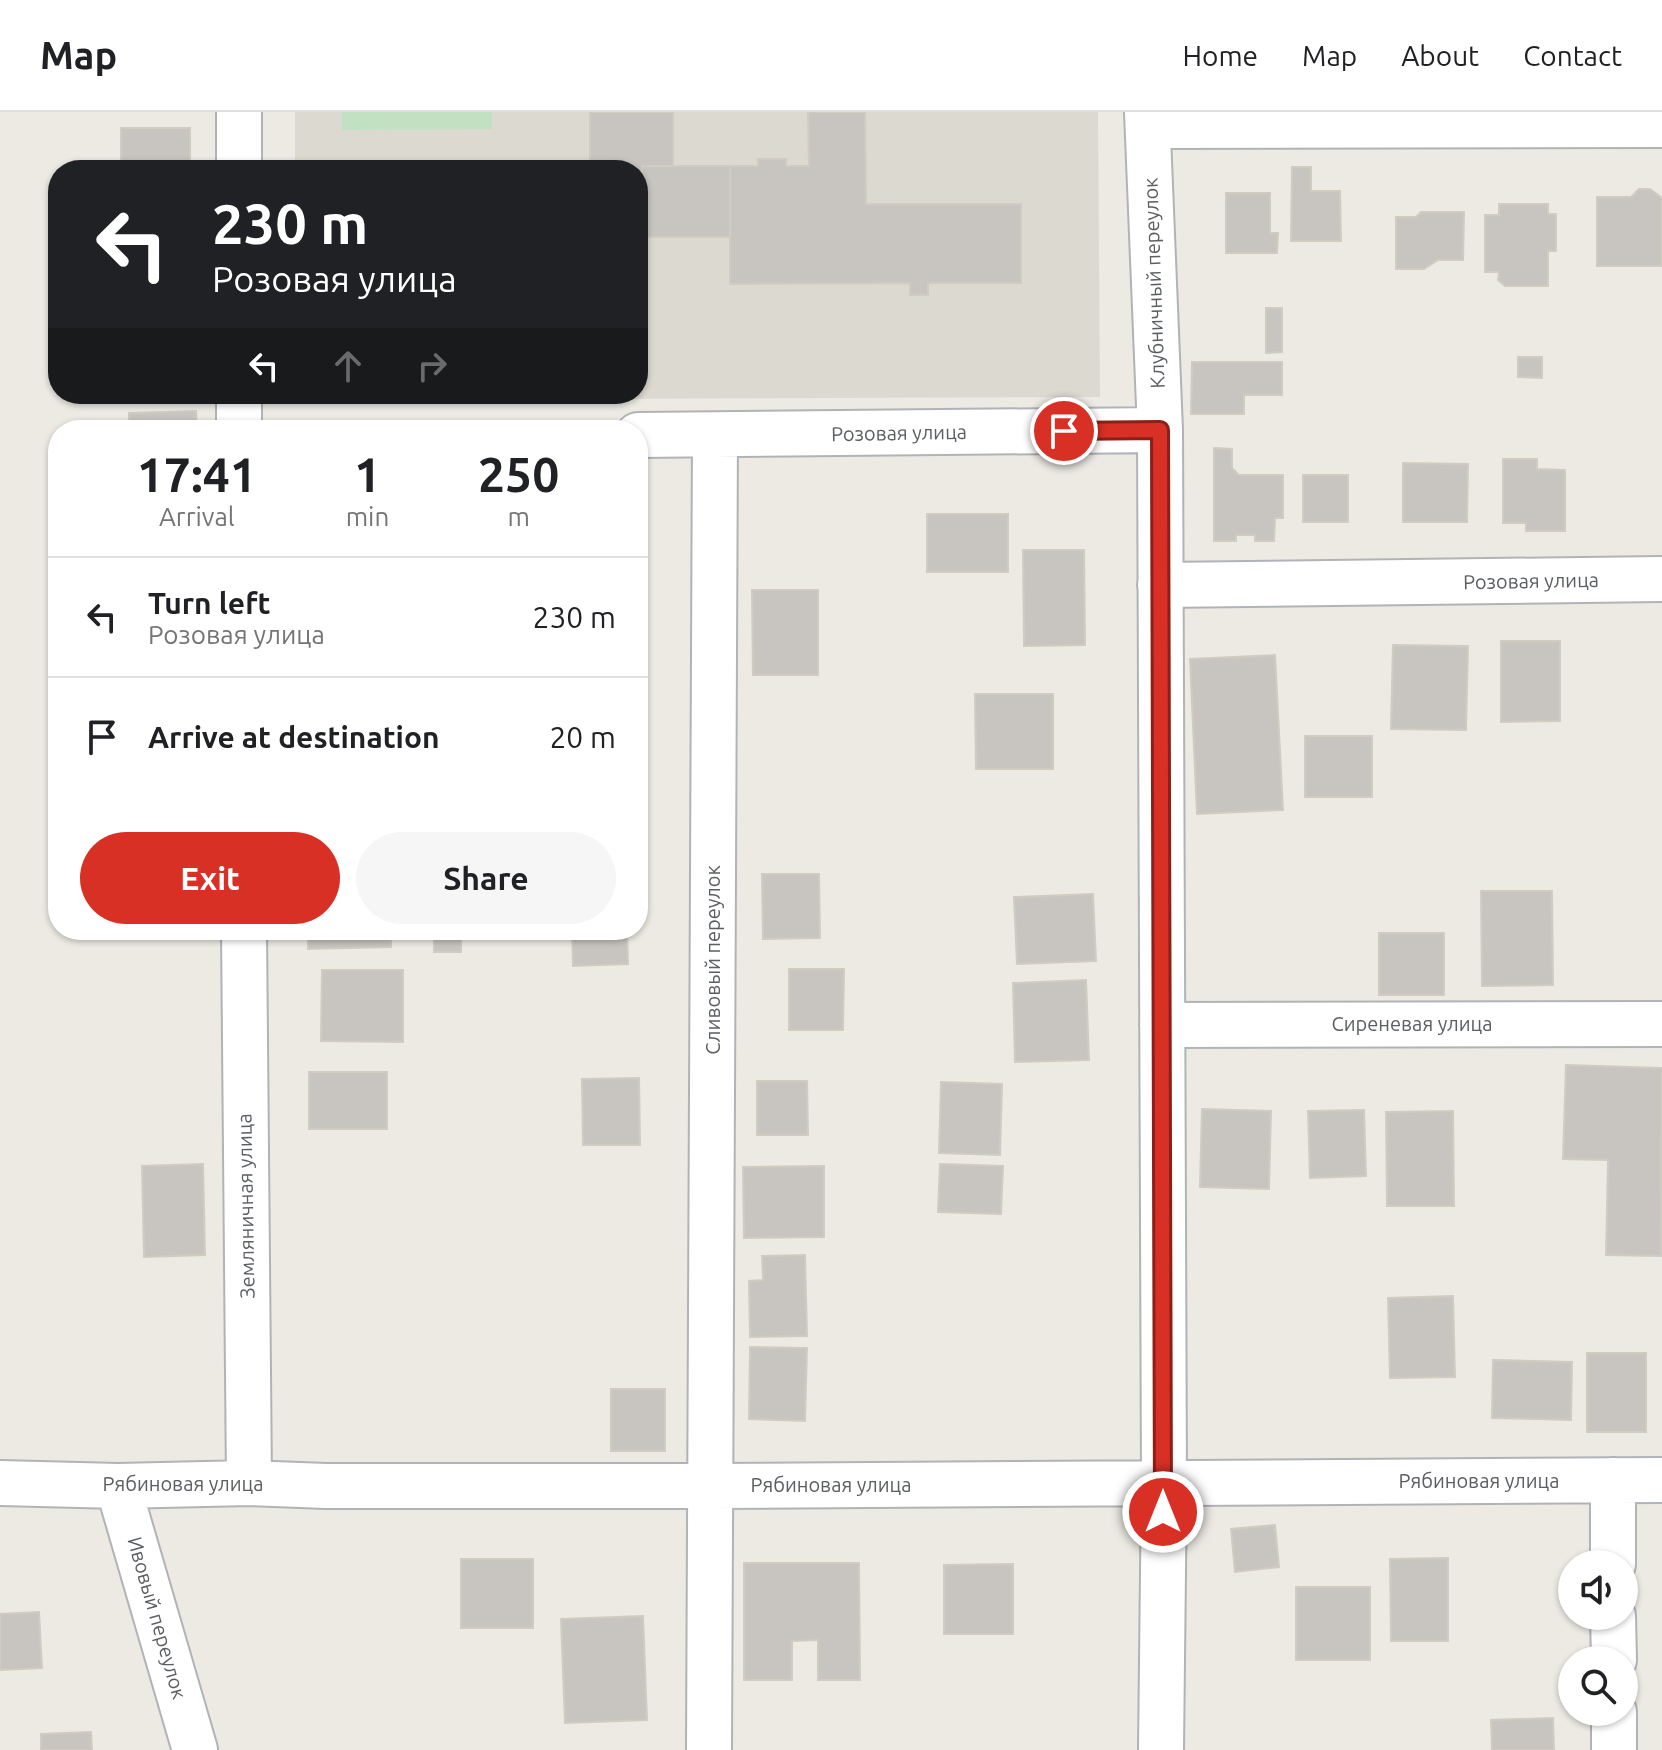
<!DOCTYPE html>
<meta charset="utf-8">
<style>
body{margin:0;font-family:Ubuntu,sans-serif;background:#f6f6f6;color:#202124;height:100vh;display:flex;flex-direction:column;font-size:30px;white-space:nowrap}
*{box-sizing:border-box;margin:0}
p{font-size:26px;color:#757577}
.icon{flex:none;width:44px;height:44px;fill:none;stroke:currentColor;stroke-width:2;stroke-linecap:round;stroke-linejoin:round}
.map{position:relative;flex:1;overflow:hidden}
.panel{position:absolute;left:48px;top:308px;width:600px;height:520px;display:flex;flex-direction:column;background:#fff;border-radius:32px;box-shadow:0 2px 6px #0004}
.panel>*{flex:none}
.hud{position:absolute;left:48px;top:48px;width:600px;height:244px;border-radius:32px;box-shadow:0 2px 6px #0004;background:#202124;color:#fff;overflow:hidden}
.controls{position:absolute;left:1558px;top:1438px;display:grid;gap:16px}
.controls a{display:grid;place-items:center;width:80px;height:80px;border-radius:50%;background:#fff;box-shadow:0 2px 6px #0004;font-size:40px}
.pin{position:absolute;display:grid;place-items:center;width:68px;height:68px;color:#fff;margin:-34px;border:4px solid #fff;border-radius:50%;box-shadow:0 2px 8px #0007}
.me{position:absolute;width:88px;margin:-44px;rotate:0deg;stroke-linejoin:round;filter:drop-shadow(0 0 6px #0008)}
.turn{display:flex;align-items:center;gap:28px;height:168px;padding:0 32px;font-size:36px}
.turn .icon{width:104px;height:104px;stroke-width:2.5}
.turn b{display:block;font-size:56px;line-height:68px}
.lanes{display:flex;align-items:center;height:76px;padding:0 32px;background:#0003;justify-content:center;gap:40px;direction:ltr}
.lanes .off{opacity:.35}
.eta{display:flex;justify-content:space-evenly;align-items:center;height:136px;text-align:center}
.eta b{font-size:48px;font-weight:700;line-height:56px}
.cta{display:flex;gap:16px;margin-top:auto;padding:16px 32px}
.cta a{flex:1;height:92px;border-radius:48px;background:#d93025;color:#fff;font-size:32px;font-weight:700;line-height:92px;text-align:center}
.cta a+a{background:#f6f6f6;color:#202124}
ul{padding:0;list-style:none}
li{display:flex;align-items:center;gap:24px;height:120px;padding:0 32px;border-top:2px solid #e0e0e0}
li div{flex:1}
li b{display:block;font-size:30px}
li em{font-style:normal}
header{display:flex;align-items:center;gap:48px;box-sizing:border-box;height:112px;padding:0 40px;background:#fff;border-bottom:2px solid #e0e0e0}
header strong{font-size:38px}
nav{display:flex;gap:44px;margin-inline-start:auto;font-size:28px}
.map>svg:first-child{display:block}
.education{fill:#dcd9d1}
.pitch{fill:#c2e1c3}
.building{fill:#c8c5c0;stroke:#d0ccc2;stroke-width:2}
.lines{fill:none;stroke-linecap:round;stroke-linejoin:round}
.minor-casing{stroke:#b0b3b7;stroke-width:48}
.minor{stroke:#fff;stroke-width:44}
.route-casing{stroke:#8d1f18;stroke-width:20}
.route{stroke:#d93025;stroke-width:14}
.labels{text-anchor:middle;stroke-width:8;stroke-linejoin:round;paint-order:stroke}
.street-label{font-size:20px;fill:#5b5e62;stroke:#fff}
</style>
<header>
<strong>Map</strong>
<nav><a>Home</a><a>Map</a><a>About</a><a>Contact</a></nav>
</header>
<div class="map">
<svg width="1662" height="1638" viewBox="0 0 1662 1638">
<rect width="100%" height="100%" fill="#eceae3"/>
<path class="education" d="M295 0H1098L1100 285 297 288V282H638V58H295Z"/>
<path class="pitch" d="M342 0H492V17L342 18Z"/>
<path class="building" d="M590 0H673V54H642L643 160H638V58H590Z
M808 0H865L866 92H1021V171H928V183H910V171L730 172V54H758V47H786V54H809Z
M121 16H190V58H121Z
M642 54H730V125H642Z
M1292 55H1311V79H1340L1341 129H1291Z
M1639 77H1650L1662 86V154H1597V85H1631Z
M1226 81H1270V121H1278L1277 141H1226Z
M1499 92H1548V102H1556V139H1548V174H1505L1498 168 1499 160H1485V103H1499Z
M1421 100H1464L1463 148H1438L1424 157H1396V105H1416Z
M1266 196H1282V240L1266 241Z
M1518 245H1542V266L1518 265Z
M1192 250H1282V283H1244V302H1191Z
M196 299 197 318H129V301Z
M1214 336 1232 337V356L1239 363H1283V406H1275L1274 429H1255V423H1236V429H1214Z
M1503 347H1537V357L1565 358V419H1526V411H1503Z
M1403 351 1468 352 1467 410H1403Z
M1303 363H1348V410H1303Z
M927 402H1008V460H927Z
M1023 438H1084L1085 533 1024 534Z
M752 478H818V563H753Z
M1501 529H1560V609L1501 610Z
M1393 533 1468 534 1466 618 1391 617Z
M1275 543 1283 698 1197 702 1190 547Z
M975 582H1053V657H976Z
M1305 624H1372V685H1305Z
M638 675H644L645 750H638Z
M762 762H819L820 826 763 827Z
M1481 779H1552L1553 873 1482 874Z
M1093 782 1096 849 1017 852 1014 785Z
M308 818H391V835L308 837Z
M434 818H461V840H434Z
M572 818H627L628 852 573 854Z
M1379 821H1444V883H1379Z
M789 857H844L843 918H789Z
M322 858H403V930L321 929Z
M1086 868 1089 948 1015 950 1013 871Z
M1566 953 1662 956 1661 1144 1606 1143 1608 1048 1563 1047Z
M309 960H387V1017H309Z
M639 966 640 1033H583L582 967Z
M757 969H807L808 1023H757Z
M941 970 1002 972 1000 1043 939 1041Z
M1202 997 1271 999 1269 1077 1200 1075Z
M1364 998 1366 1064 1310 1066 1308 999Z
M1453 999 1454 1094H1387L1386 1000Z
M203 1052 205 1143 144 1145 142 1054Z
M940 1052 1003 1054 1001 1102 938 1100Z
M824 1054V1125L744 1126 743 1055Z
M805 1143 807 1224 750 1225 749 1169 763 1168 762 1144Z
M1453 1184 1455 1265 1390 1266 1388 1186Z
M750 1235 807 1236 805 1309 749 1307Z
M1587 1241H1646V1320H1587Z
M1493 1248 1572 1250 1571 1308 1492 1306Z
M611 1277H665V1339H611Z
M1275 1413 1279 1455 1235 1460 1231 1417Z
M1448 1446V1529H1391L1390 1447Z
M461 1447H533V1516H461Z
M744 1451H859L860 1568H818V1528L792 1529V1568H744Z
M1013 1452V1522H944V1453Z
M1296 1475H1370V1548H1296Z
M39 1500 42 1556 0 1558V1502Z
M643 1504 647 1608 565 1611 561 1507Z
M1553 1606 1554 1638H1492L1491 1608Z
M91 1620 92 1638H41V1622Z"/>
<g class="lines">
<defs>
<path id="minor" d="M239 0V58
M1147 0 1160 318 1164 1371 1161 1638
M1148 14 1662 13
M239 282V318
M638 323 1160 318
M1160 473 1662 467
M244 818 249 1371
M1162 913 1662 912
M1613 1368V1452
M0 1371 118 1374 249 1371 326 1374H711L1662 1368
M118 1374 195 1638
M1613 1504 1614 1548
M1614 1600V1638
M709 1638 715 323"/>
</defs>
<use href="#minor" class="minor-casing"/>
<use href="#minor" class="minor"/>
</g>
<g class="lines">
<defs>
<path id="route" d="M1064 319 1160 318 1163 1400"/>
</defs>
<use href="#route" class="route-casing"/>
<use href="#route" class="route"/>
</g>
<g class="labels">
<g class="street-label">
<text transform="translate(1154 171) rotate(-92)" y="7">Клубничный переулок</text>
<text transform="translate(899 321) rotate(-1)" y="7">Розовая улица</text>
<text transform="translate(1531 469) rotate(-1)" y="7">Розовая улица</text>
<text transform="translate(713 848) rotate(-90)" y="7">Сливовый переулок</text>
<text x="1412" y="919">Сиреневая улица</text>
<text transform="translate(246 1094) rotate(-91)" y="7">Земляничная улица</text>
<text x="1479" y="1376">Рябиновая улица</text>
<text x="183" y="1379">Рябиновая улица</text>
<text x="831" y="1380">Рябиновая улица</text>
<text transform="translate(157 1506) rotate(74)" y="7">Ивовый переулок</text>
</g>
</g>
</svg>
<div class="controls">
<a><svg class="icon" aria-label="sound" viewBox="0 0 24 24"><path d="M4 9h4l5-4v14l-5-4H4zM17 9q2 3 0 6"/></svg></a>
<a><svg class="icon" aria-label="search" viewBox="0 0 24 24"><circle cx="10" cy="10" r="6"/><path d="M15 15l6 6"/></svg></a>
</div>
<div class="pin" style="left:1064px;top:319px;background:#d93025"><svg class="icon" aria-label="arrive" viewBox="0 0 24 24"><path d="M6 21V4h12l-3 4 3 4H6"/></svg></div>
<svg class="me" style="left:1163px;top:1400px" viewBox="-20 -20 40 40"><circle r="17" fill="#d93025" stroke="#fff" stroke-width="3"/><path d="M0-11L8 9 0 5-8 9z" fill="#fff"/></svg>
<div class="hud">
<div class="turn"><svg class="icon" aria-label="left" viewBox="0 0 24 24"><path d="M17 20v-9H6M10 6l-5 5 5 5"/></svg><div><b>230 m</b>Розовая улица</div></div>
<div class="lanes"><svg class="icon" aria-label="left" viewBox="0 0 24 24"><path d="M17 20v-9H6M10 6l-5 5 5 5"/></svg><svg class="icon off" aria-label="ahead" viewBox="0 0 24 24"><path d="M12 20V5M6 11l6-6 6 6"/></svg><svg class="icon off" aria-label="right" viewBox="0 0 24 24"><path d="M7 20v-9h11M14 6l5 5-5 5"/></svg></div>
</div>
<section class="panel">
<div class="eta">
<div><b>17:41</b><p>Arrival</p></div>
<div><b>1</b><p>min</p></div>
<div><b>250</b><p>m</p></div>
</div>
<ul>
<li><svg class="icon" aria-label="left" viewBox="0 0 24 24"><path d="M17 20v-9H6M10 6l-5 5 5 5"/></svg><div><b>Turn left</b><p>Розовая улица</p></div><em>230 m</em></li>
<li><svg class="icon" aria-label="arrive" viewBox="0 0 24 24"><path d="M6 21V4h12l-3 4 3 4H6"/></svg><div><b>Arrive at destination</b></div><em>20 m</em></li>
</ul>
<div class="cta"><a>Exit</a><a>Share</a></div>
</section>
</div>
